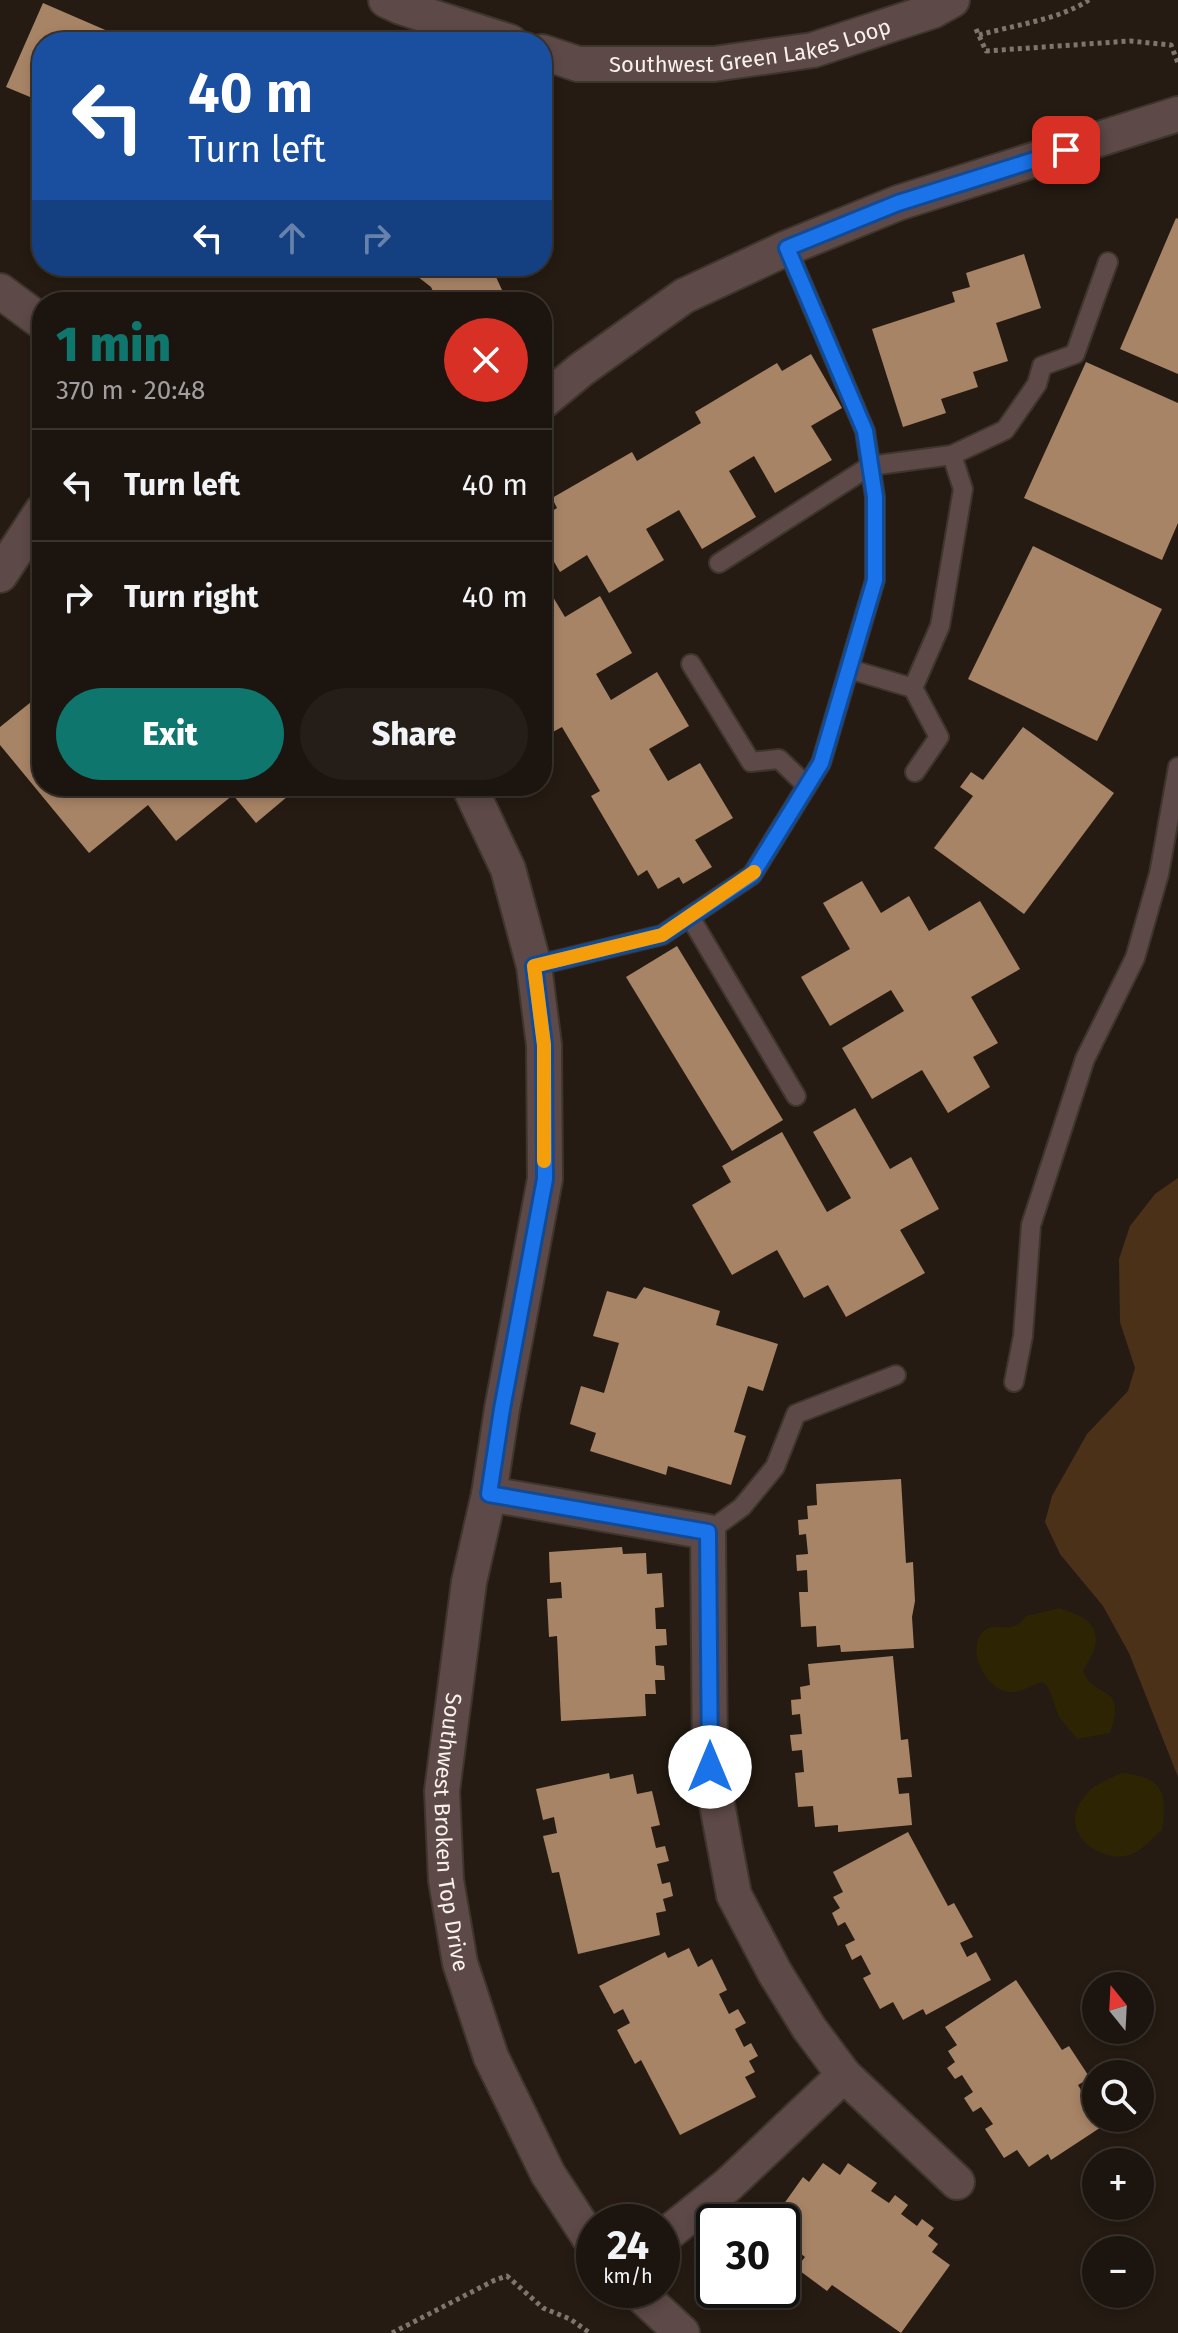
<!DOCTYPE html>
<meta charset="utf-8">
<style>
body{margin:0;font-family:"Fira Sans",sans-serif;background:#251d17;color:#f1f3f6;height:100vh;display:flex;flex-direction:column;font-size:30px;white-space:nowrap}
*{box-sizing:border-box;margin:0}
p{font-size:26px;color:#a09e9e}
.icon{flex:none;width:44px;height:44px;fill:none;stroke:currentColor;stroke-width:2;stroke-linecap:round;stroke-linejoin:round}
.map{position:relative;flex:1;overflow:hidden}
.panel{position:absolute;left:32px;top:292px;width:520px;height:504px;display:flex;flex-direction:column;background:#1c140e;border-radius:32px;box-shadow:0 4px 12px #0003,0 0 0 2px #3a332e}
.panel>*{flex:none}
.banner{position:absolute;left:32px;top:32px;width:520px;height:244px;border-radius:32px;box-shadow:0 4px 12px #0003,0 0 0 2px #3a332e;background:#1a4fa0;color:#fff;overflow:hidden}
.needle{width:52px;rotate:342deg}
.fabs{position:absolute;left:1082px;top:1972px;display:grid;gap:16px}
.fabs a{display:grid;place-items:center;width:72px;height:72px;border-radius:50%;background:#1c140e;box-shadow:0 4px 12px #0003,0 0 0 2px #3a332e;font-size:40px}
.speed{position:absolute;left:576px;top:2204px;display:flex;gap:16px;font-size:40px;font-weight:700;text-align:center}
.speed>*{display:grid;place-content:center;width:104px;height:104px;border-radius:50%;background:#1c140e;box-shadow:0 4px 12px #0003,0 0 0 2px #3a332e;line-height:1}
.speed small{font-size:20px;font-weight:400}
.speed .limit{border:4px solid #111;border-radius:12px;background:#fff;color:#111}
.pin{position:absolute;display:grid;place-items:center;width:68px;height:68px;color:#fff;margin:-34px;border-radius:16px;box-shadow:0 4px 12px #0006}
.me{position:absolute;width:88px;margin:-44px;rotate:0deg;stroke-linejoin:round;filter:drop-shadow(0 0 6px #0008)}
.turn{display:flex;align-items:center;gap:28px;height:168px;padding:0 24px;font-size:36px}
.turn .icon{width:104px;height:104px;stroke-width:2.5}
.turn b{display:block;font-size:56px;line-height:68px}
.lanes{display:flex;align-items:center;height:76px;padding:0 24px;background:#0003;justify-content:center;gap:40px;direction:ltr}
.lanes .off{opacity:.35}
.round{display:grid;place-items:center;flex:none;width:84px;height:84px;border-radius:42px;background:#251d17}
.summary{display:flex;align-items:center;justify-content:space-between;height:136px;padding:0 24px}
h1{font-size:48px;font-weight:800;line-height:60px;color:#0f766e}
.action{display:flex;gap:16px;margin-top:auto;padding:16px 24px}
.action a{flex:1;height:92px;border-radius:48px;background:#0f766e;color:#fff;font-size:32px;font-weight:800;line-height:92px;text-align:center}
.action a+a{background:#251d17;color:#f1f3f6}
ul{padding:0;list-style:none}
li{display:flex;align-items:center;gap:24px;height:112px;padding:0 24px;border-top:2px solid #3a332e}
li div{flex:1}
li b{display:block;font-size:30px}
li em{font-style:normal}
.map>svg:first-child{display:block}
.green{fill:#4c3119}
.sand{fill:#2c2403}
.building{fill:#a88466}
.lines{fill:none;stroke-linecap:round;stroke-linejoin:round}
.lane-casing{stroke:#3e352c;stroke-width:22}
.street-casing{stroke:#3e352c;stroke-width:38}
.path{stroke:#7e756d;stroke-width:5;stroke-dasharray:4 4;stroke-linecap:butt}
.lane{stroke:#5d4947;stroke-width:18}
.street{stroke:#5d4947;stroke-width:34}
.route-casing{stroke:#114b97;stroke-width:20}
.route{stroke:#1a73e8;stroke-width:14}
.slow{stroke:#f59e0b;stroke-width:14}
.labels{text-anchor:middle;stroke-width:8;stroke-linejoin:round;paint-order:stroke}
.street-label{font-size:22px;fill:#f9f1eb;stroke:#251b12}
</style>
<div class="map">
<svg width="1178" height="2333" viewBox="0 0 1178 2333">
<rect width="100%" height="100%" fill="#251b12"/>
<path class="green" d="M1178 1178V1777L1129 1653 1103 1606 1060 1554 1045 1522 1052 1496 1087 1434 1128 1391 1135 1368 1120 1322 1119 1259 1130 1226 1155 1194Z"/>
<path class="sand" d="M1059 1608C1077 1614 1101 1621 1095 1647 1093 1655 1087 1663 1083 1671 1095 1701 1128 1682 1110 1733L1077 1739 1059 1717 1049 1689 1043 1682C1033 1684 1024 1691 1014 1692 990 1695 969 1658 979 1637 992 1614 1009 1641 1026 1616Z
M1121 1773C1162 1777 1168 1790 1162 1830 1153 1837 1143 1850 1132 1854 1110 1864 1075 1845 1075 1820 1074 1810 1082 1799 1088 1792 1097 1783 1111 1778 1121 1773Z"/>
<path class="building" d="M43 3 133 42H42V102L6 87Z
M1176 218 1178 219V374L1120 349Z
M1024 254 1041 308 996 323 1008 361 973 372 978 387 941 399 946 413 903 427 872 329 955 302 952 292 970 287 966 273Z
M404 266H491L502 290 475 302H438L431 287Z
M811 354 842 408 811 426 832 460 775 493 754 456 729 471 756 517 702 549 679 510 646 529 664 560 609 593 587 555 560 572 543 543 551 539 542 524V517L557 508 552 498 632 452 637 461 701 423 695 412 777 363 782 371Z
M1086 362 1178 403V523L1162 560 1024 498Z
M1033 546 1162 609 1097 741 968 679Z
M547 587 565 617 600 596 632 653 596 674 611 700 657 672 689 726 649 749 668 781 700 763 733 818 695 840 712 867 683 884 679 877 658 889 647 870 638 876 591 796 600 791 562 727 551 733 542 718V590Z
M31 702 42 716V786H300L256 823 233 795 176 841 148 805 89 853 0 745V727Z
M1023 727 1114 793 1024 914 934 848 973 796 960 787 971 772 983 780Z
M862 881 881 913 909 896 929 931 980 901 1020 969 971 997 998 1043 973 1057 990 1087 948 1113 922 1070 872 1099 842 1048 904 1011 891 990 830 1026 801 977 850 949 823 903Z
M677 946 783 1120 732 1151 626 977Z
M855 1108 890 1169 911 1157 939 1209 900 1230 925 1273 846 1317 828 1285 804 1298 777 1250 732 1275 692 1205 731 1182 722 1166 782 1132 827 1212 851 1198 813 1132Z
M644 1287 720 1311 716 1325 778 1344 763 1391 748 1386 734 1432 746 1436 731 1485 668 1466 666 1475 590 1451 596 1433 570 1424 581 1386 604 1393 619 1343 593 1336 607 1291 636 1299Z
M901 1479 906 1563 913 1562 915 1601 912 1617 914 1648 841 1652 840 1645 817 1647 816 1626 801 1627 799 1592H808L807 1570 797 1571 796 1555 808 1554 806 1534 799 1535 798 1520 808 1519 807 1506 817 1505 816 1484Z
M622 1547 623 1554 646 1553 647 1574 662 1573 664 1607 655 1608 656 1629H666L667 1645 655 1646 656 1665 664 1666 665 1680H655L656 1694H645L646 1716 561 1721 557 1636 549 1637 547 1599 562 1598 561 1582 550 1583 549 1552Z
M893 1656 901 1740 908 1739 912 1777 897 1778 899 1794 909 1793 912 1825 838 1832V1825L815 1827 813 1806 798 1807 795 1773 804 1772 802 1750 792 1751 790 1735 802 1734 800 1714 792 1715 791 1700 801 1699 800 1687 810 1685 808 1664Z
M609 1773 610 1779 633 1774 637 1794 652 1791 660 1825 651 1827 656 1848 665 1846 669 1861 657 1864 662 1884 670 1882 673 1896 663 1899 666 1911 656 1913 660 1935 578 1954 559 1872 552 1873 543 1836 557 1833 554 1817 543 1820 536 1789Z
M908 1832 948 1906 954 1903 973 1937 960 1943 967 1957 976 1952 991 1980 926 2015 923 2009 903 2020 893 2002 880 2009 863 1978 871 1974 861 1955 852 1960 845 1945 855 1940 845 1922 838 1926 832 1913 840 1908 833 1897 843 1892 833 1872Z
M689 1948 698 1967 712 1959 727 1990 719 1994 729 2014 738 2009 746 2023 735 2029 744 2047 751 2043 758 2056 749 2061 755 2072 745 2077 756 2097 680 2135 641 2060 635 2064 617 2030 630 2023 623 2009 614 2014 599 1986 665 1952 668 1958Z
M1016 1980 1062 2050 1069 2046 1090 2078 1078 2085 1086 2098 1096 2092V2118H1115L1051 2160 1048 2154 1029 2167 1017 2150 1004 2158 985 2129 993 2124 981 2107 973 2112 964 2098 973 2092 962 2075 955 2079 947 2068 955 2062 948 2051 957 2045 945 2027Z
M823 2163 840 2175 848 2163 877 2183 871 2191 889 2203 895 2195 908 2205 901 2214 917 2226 922 2219 934 2228 928 2236 938 2244 932 2252 950 2265 901 2333 832 2285 827 2291 796 2268 805 2257 792 2247 786 2256 782 2253V2222H771L803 2177 809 2182Z"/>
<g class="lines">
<defs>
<path id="lane" d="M952 455 1005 430 1037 384 1042 366 1075 354 1108 262
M719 563 870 466 952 455 963 489 940 626 913 688 849 669
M691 664 751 762 779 759 807 786
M913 688 939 737 915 772
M690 917 796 1096
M534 966 662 935 752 875 821 763 875 580V497L865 431 787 248
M1014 1382 1023 1336 1031 1225 1085 1059 1135 958 1159 874 1178 767
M708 1532 742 1507 775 1467 796 1414 896 1375"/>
<g id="street">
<path d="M386 0 401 7 510 42"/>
<path id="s1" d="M542 52 578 64H714L813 50 932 11 952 0"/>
<path d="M0 291 42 322"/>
<path d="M542 402 582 369 684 296 787 248 898 203 1178 114"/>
<path d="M0 575 42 511"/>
<path id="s2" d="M469 786 508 869 534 966 544 1045 545 1179 502 1409 489 1494 469 1582 442 1791 446 1880 460 1963 491 2057 548 2174 594 2245"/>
<path d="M489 1494 708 1532 710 1767 734 1895 775 1973 809 2028 844 2075"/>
<path d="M662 2238 728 2185 844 2075 957 2182"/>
<path d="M636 2290 682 2333"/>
</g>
</defs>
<use href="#lane" class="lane-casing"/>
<use href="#street" class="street-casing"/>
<path class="path" d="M976 29 986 51 1130 41 1171 45 1178 63
M979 35C1014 25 1058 20 1089 0
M392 2333 495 2280 507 2276 543 2308 570 2319 590 2333"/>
<use href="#lane" class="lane"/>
<use href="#street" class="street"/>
</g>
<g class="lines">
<defs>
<path id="route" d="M710 1767 708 1532 489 1494 502 1409 545 1179 544 1045 534 966 662 935 752 875 821 763 875 580V497L865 431 787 248 898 203 1066 150"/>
</defs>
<use href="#route" class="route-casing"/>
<use href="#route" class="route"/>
<path class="slow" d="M544 1161V1045L534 966 662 935 754 872"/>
</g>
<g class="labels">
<g class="street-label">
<text dy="8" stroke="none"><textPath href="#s1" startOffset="212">Southwest Green Lakes Loop</textPath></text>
<text dy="8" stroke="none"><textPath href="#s2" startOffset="1068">Southwest Broken Top Drive</textPath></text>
</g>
</g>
</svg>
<div class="fabs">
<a><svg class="needle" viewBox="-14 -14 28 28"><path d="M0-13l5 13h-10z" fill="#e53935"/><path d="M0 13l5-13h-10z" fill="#a09e9e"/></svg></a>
<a><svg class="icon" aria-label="search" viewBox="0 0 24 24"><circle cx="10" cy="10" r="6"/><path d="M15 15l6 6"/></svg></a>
<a>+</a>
<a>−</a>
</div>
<div class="speed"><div>24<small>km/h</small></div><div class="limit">30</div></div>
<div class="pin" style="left:1066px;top:150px;background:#d93025"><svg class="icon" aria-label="arrive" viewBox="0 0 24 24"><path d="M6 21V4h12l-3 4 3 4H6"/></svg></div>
<svg class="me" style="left:710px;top:1767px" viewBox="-20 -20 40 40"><circle r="19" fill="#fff"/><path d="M0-13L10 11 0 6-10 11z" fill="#1a73e8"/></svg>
<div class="banner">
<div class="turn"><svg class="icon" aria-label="left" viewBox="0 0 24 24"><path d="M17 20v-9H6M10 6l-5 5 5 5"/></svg><div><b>40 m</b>Turn left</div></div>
<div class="lanes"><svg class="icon" aria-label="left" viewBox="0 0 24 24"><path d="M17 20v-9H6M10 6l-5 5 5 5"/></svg><svg class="icon off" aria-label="ahead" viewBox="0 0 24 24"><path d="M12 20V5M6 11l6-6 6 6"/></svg><svg class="icon off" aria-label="right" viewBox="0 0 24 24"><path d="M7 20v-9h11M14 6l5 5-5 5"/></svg></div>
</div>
<section class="panel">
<div class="summary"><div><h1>1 min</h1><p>370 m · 20:48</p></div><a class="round" style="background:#d93025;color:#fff"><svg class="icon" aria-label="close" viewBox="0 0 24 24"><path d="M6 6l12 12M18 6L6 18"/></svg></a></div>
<ul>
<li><svg class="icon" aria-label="left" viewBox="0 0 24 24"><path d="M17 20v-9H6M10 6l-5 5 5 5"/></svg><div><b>Turn left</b></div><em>40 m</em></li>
<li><svg class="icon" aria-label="right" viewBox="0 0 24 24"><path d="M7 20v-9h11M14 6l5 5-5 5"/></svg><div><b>Turn right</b></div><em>40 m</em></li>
</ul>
<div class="action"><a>Exit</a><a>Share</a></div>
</section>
</div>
